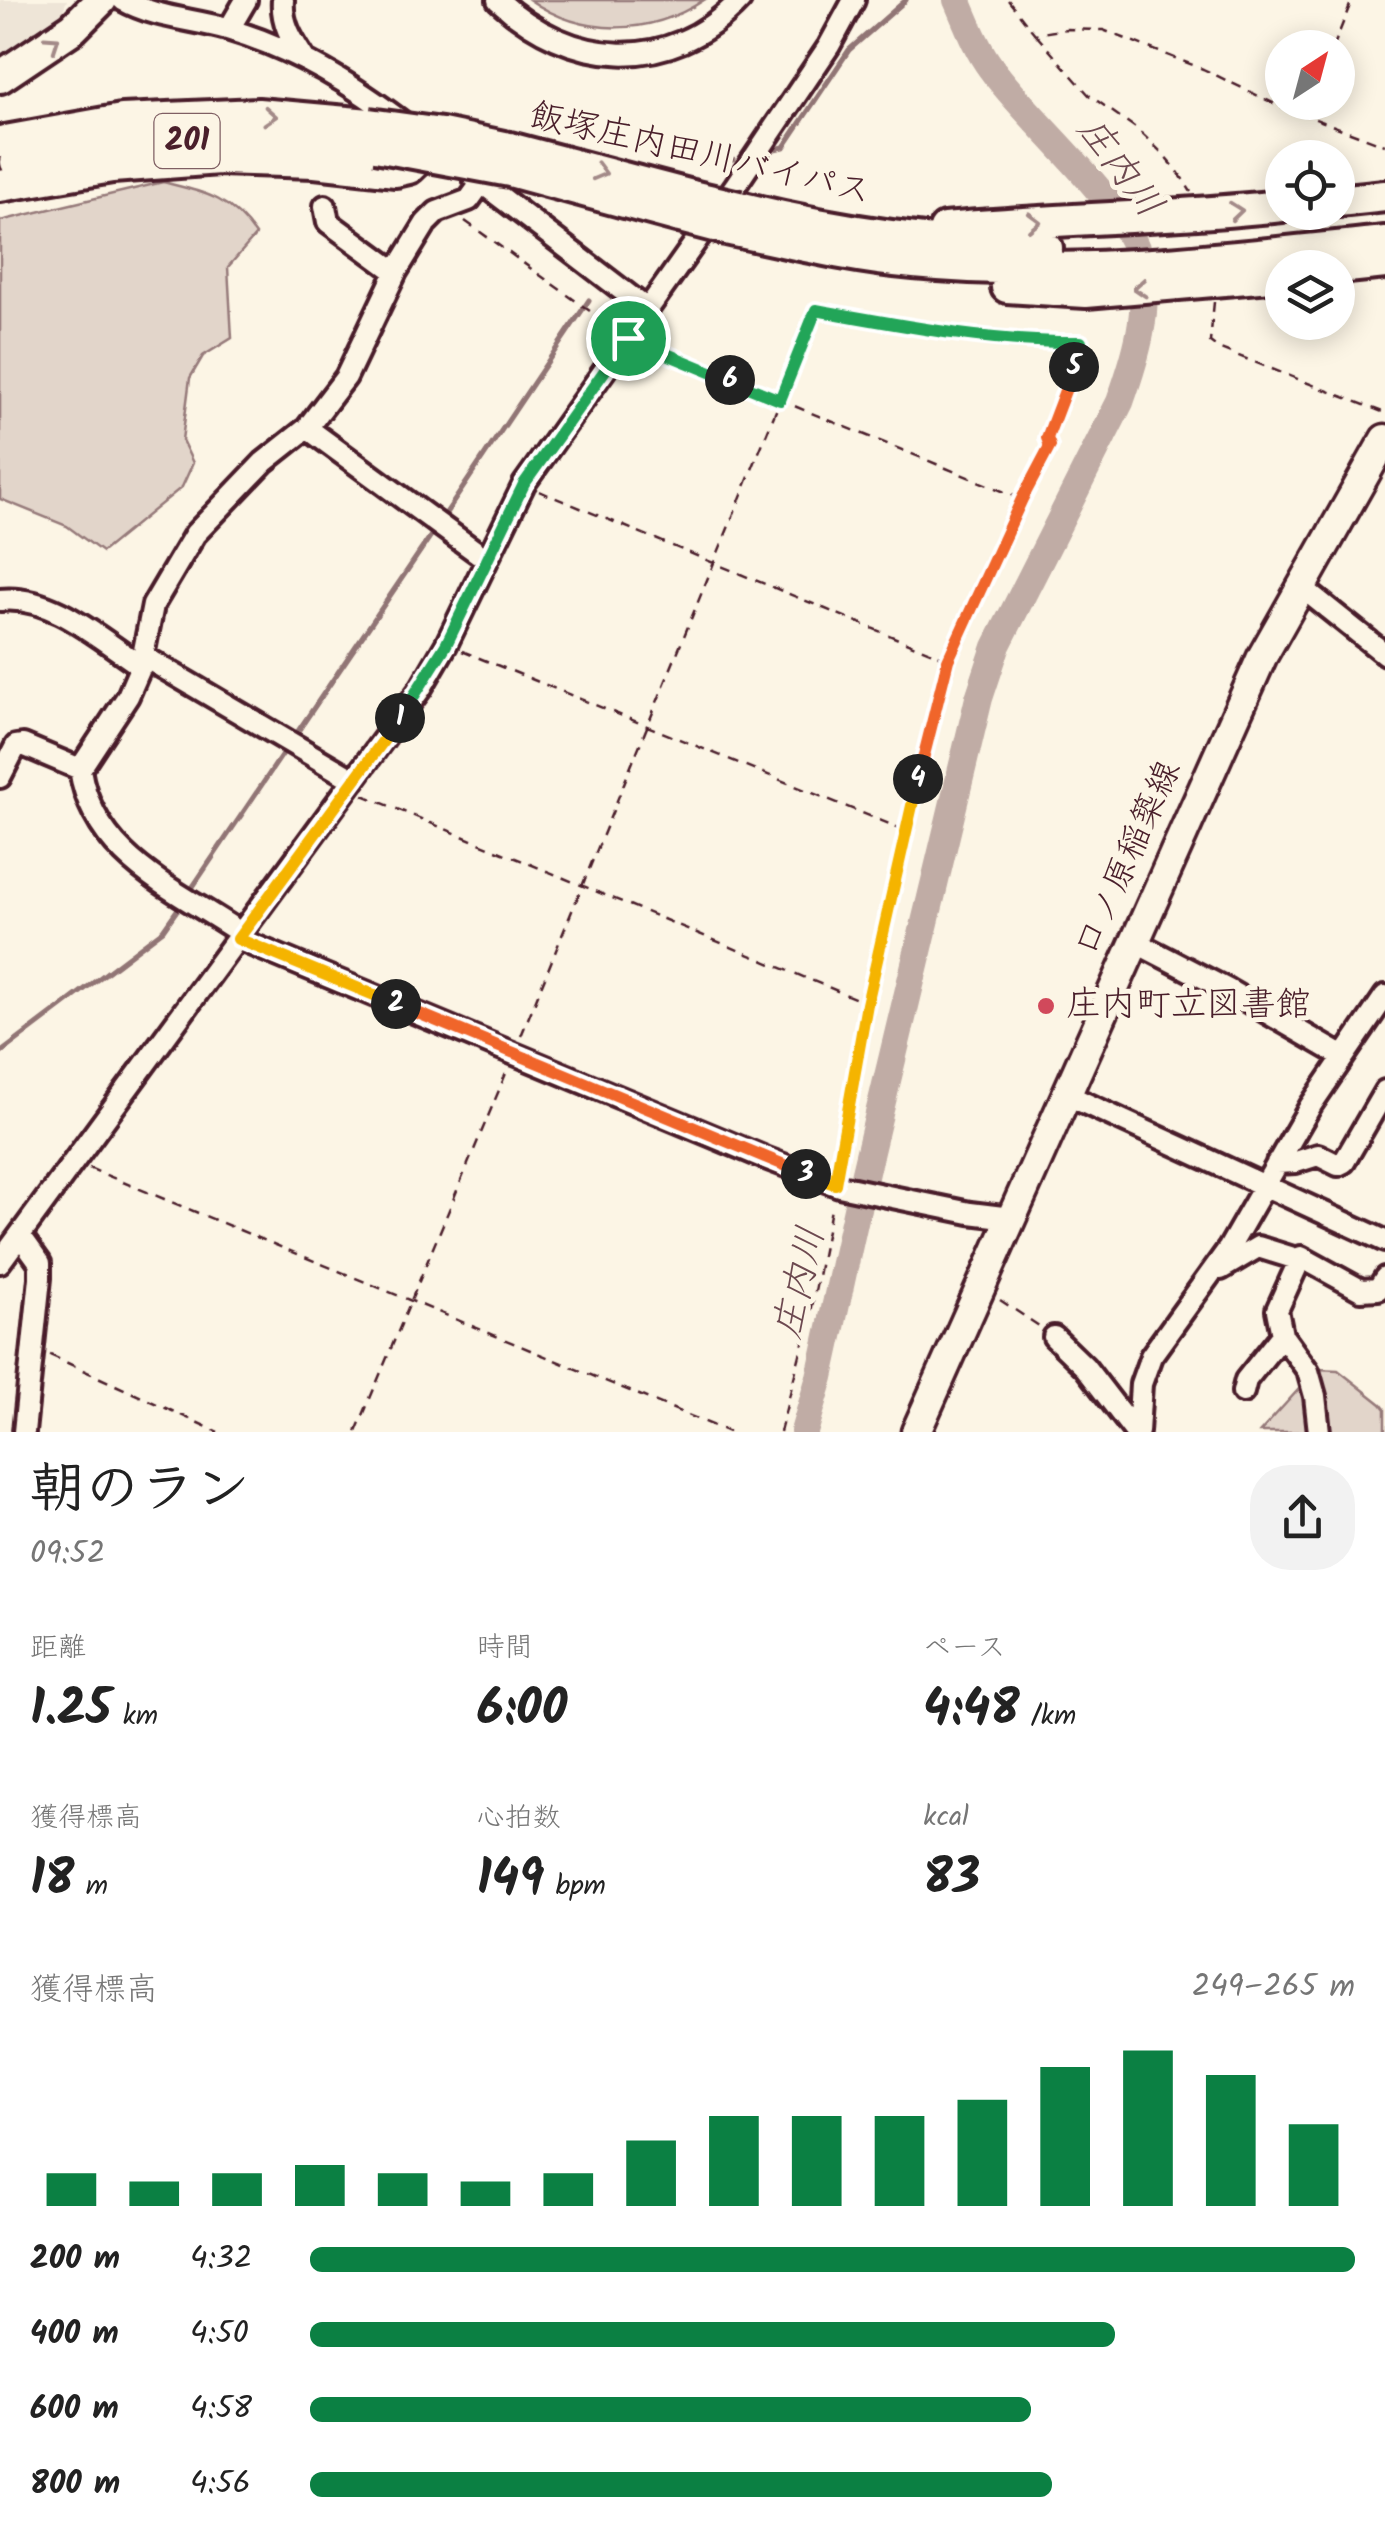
<!DOCTYPE html>
<html lang="ja">
<meta charset="utf-8">
<style>
:root{--surface:#fff;--page:#f2f2f2;--text:#222;--muted:#767676;--accent:#0b8043}
body{margin:0;font-family:Kalam,"Klee One",sans-serif;background:var(--page);color:var(--text);height:100vh;display:flex;flex-direction:column;font-size:38px;white-space:nowrap}
*{box-sizing:border-box;margin:0}
p{font-size:32px;color:var(--muted)}
.icon{flex:none;width:55px;height:55px;fill:none;stroke:currentColor;stroke-width:2;stroke-linecap:round;stroke-linejoin:round}
.map{position:relative;height:1432px;overflow:hidden}
.sheet{display:flex;flex-direction:column;background:var(--surface);flex:1}
.sheet>*{flex:none}
.needle{width:65px;rotate:36deg}
.buttons{position:absolute;left:1265px;top:30px;display:grid;gap:20px}
.buttons a{display:grid;place-items:center;width:90px;height:90px;border-radius:50%;background:var(--surface);box-shadow:0 5px 25px #0003;font-size:50px}
.pin{position:absolute;display:grid;place-items:center;width:85px;height:85px;color:#fff;margin:-42px;border:5px solid #fff;border-radius:50%;box-shadow:0 2px 10px #0007}
.km{position:absolute;width:50px;height:50px;margin:-25px;border-radius:50%;background:#222;color:#fff;font-size:28px;line-height:50px;text-align:center}
.round{display:grid;place-items:center;flex:none;width:105px;height:105px;border-radius:40px;background:var(--page)}
.headline{display:flex;align-items:center;justify-content:space-between;height:170px;padding:0 30px}
h1{font-size:55px;font-weight:800;line-height:75px}
.stats{display:grid;grid-template-columns:repeat(3,1fr);gap:15px;height:170px;padding:10px 30px}
.stats div{display:grid;align-content:center}
.stats b{font-size:50px;font-weight:800}
.stats small{font-size:28px;font-weight:400}
.stats p{font-size:28px}
.chart{height:280px;padding:20px 30px}
.chart p{display:flex;justify-content:space-between}
.chart svg{width:100%;height:180px;margin-top:10px;stroke:var(--accent);stroke-width:6}
ul{padding:0 30px;list-style:none;font-size:32px}
li{display:grid;grid-template-columns:160px 120px 1fr;align-items:center;height:75px}
li i{height:25px;border-radius:12px;background:var(--accent)}
.map>svg:first-child{display:block}
</style>
<div class="map">
<svg width="1385" height="1432" viewBox="0 0 1385 1432">
<rect width="100%" height="100%" fill="#fcf5e5"/>
<filter id="ink" filterUnits="userSpaceOnUse"><feTurbulence type="fractalNoise" baseFrequency=".01" numOctaves="2"/><feDisplacementMap in="SourceGraphic" scale="20" xChannelSelector="R" yChannelSelector="G"/><feConvolveMatrix kernelMatrix="1 2 1 2 8 2 1 2 1" color-interpolation-filters="sRGB"/></filter>
<g filter="url(#ink)">
<path fill="#eee5d7" d="M0,0H67L59,21L0,59Z"/>
<path fill="#e2d5ca" stroke="#967a7a" stroke-width="2.5" d="M530,0H704C650,36 583,37 530,0Z
M163,182C206,193 230,197 256,235L228,267L232,338L203,356L190,378L182,440L193,463L182,487L102,552L67,526L0,499V221Z
M1317,1369L1338,1370L1381,1404L1385,1409V1432H1260Z"/>
<g fill="none" stroke-linecap="round" stroke-linejoin="round">
<path stroke="#917474" stroke-width="5" d="M770,150L784,147L849,50L906,0
M706,162L733,159
M440,522L589,300
M294,737L434,531
M188,894L288,746
M0,1053L163,930L182,903"/>
<path stroke="#c0aca5" stroke-width="28" d="M804,1432L820,1377L865,1172L979,698L996,647L1120,402C1136,357 1151,310 1140,261C1127,202 1028,121 991,68C976,48 967,23 957,0"/>
<defs>
<path id="minor" d="M123,0C155,18 193,19 227,29C296,49 354,85 410,128
M283,0C281,24 293,41 305,60
M498,0C570,67 669,76 740,0
M229,29L246,0
M473,176L648,310
M325,206L328,222L396,272
M307,428L486,559
M1300,586L1385,654
M0,600C51,594 100,639 141,666
M143,656L354,780
M0,777L16,746L23,745L80,769
M242,934C175,888 94,859 80,769L128,696L141,666L153,605L195,534L264,462L307,428L346,377L396,272L426,223L437,212L469,200L482,182
M238,939L765,1158L839,1186L970,1213L1011,1218
M1133,941L1228,990L1342,1056
M1065,1094L1385,1241
M1277,1163L1296,1162L1318,1155L1338,1165L1344,1162L1385,1091
M20,1235L40,1263V1278L24,1432
M0,1262L421,688L446,645L524,484L735,186L829,46L854,0
M1221,1269L1258,1247L1300,1260
M1054,1337L1085,1367L1135,1432
M1243,1392L1246,1380L1282,1335
M1138,1432L1141,1384L1151,1356L1229,1248L1311,1105L1385,996
M1319,1432L1315,1396L1308,1371L1282,1335L1277,1310L1301,1257L1361,1290L1378,1289L1385,1278"/>
<path id="major" d="M916,1432L1262,657L1385,439"/>
<path id="highway" d="M0,77L73,28L101,0
M0,142L122,120L258,114L369,124
M509,148L692,196
M16,162L120,144L252,139L376,146
M510,171L680,217
M0,186L112,167L219,159L315,162L396,171L409,168L433,145
M1338,201L1385,196
M739,207C841,232 943,246 1047,248
M726,229C788,242 852,258 914,263C1071,278 1228,258 1385,242
M945,229C1057,218 1170,218 1282,206
M1338,268L1385,263
M1007,287L1086,292L1282,275"/>
</defs>
<use href="#minor" stroke="#4a1f2b" stroke-width="28"/>
<use href="#major" stroke="#4a1f2b" stroke-width="35"/>
<use href="#highway" stroke="#4a1f2b" stroke-width="38"/>
<path stroke="#4a1f2b" stroke-width="2.5" stroke-dasharray="10 8" stroke-linecap="butt" d="M1008,0L1035,34L1067,29L1103,30L1203,69L1275,104L1385,145
M1036,35L1089,95L1137,129L1161,152L1177,170L1191,192
M1333,48L1352,0
M1307,115L1312,102
M465,221L612,327
M1214,302L1210,342L1218,348L1385,413
M645,345L1022,499
M539,491L947,659
M462,651L904,830
M363,795L864,1002
M521,1036L817,310C905,326 990,343 1081,342L1047,439L1050,446L948,660L905,830L867,1004L838,1167
M89,1168L729,1432
M1000,1300L1039,1326
M50,1355L218,1432
M356,1432L507,1071
M780,1432L811,1312L832,1204"/>
<use href="#minor" stroke="#fcf5e5" stroke-width="20"/>
<use href="#major" stroke="#fcf5e5" stroke-width="28"/>
<use href="#highway" stroke="#fcf5e5" stroke-width="30"/>
<defs>
<path id="highway-bridge" d="M369,124L442,134L509,148
M376,146L510,171
M692,196L739,207
M680,217L726,229"/>
</defs>
<use href="#highway-bridge" stroke="#4a1f2b" stroke-width="38" stroke-linecap="butt"/>
<use href="#highway-bridge" stroke="#fcf5e5" stroke-width="30"/>
</g>
<defs><path id="oneway-chevron" d="M-2-3.5L2.5 0L-2 3.5" fill="none" stroke-width="1.6" stroke-linecap="round" stroke-linejoin="round" transform="scale(2.5)"/></defs>
<g stroke="#a38a88">
<use href="#oneway-chevron" transform="translate(53 42) rotate(-34)"/>
<use href="#oneway-chevron" transform="translate(270 116) rotate(4)"/>
<use href="#oneway-chevron" transform="translate(600 172) rotate(15)"/>
<use href="#oneway-chevron" transform="translate(1236 211) rotate(-6)"/>
<use href="#oneway-chevron" transform="translate(1034 222) rotate(-1)"/>
<use href="#oneway-chevron" transform="translate(1140 288) rotate(176)"/>
</g>
</g>
<g fill="none" stroke-linecap="round" stroke-linejoin="round" filter="url(#ink)">
<defs>
<path id="split-1" d="M400,718L446,645L524,484L628,338"/>
<path id="split-2" d="M396,1004L238,939L400,718"/>
<path id="split-3" d="M396,1004L806,1174"/>
<path id="split-4" d="M806,1174L835,1184L867,1004L918,779"/>
<path id="split-5" d="M918,779L948,660L1022,499L1050,446L1047,438L1074,367"/>
<path id="split-6" d="M730,380L780,400L816,310C905,326 990,343 1081,342L1074,367"/>
<path id="split-7" d="M628,338L730,380"/>
</defs>
<use href="#split-1" stroke="#fff" stroke-width="20"/>
<use href="#split-2" stroke="#fff" stroke-width="20"/>
<use href="#split-3" stroke="#fff" stroke-width="20"/>
<use href="#split-4" stroke="#fff" stroke-width="20"/>
<use href="#split-5" stroke="#fff" stroke-width="20"/>
<use href="#split-6" stroke="#fff" stroke-width="20"/>
<use href="#split-7" stroke="#fff" stroke-width="20"/>
<use href="#split-1" stroke="#22a559" stroke-width="12"/>
<use href="#split-2" stroke="#f5b400" stroke-width="12"/>
<use href="#split-3" stroke="#f0652b" stroke-width="12"/>
<use href="#split-4" stroke="#f5b400" stroke-width="12"/>
<use href="#split-5" stroke="#f0652b" stroke-width="12"/>
<use href="#split-6" stroke="#22a559" stroke-width="12"/>
<use href="#split-7" stroke="#22a559" stroke-width="12"/>
</g>
<circle fill="#d1495b" stroke="#fcf5e5" stroke-width="4" cx="1046" cy="1006" r="10"/>
<g text-anchor="middle" dominant-baseline="central" stroke-width="10" stroke-linejoin="round" paint-order="stroke">
<rect fill="#fcf5e5" stroke="#7f5f63" stroke-width="2.5" x="154.5" y="114" width="65" height="54" rx="8"/>
<g font-size="32" font-weight="bold" fill="#4a1f2b">
<text x="187" y="141">201</text>
</g>
<g font-size="35" fill="#4a1f2b" stroke="#fcf5e5">
<text transform="translate(700 155) rotate(13)">飯塚庄内田川バイパス</text>
<text transform="translate(1129 859) rotate(-66)">口ノ原稲築線</text>
</g>
<g font-size="35" fill="#4a1f2b" stroke="#fcf5e5" text-anchor="start">
<text x="1066" y="1006">庄内町立図書館</text>
</g>
<g font-size="38" font-style="italic" fill="#6d4950" stroke="#fcf5e5">
<text transform="translate(1119 168) rotate(53)">庄内川</text>
<text transform="translate(801 1283) rotate(-77)">庄内川</text>
</g>
</g>
</svg>
<div class="buttons">
<a><svg class="needle" viewBox="-14 -14 28 28"><path d="M0-13l5 13h-10z" fill="#e53935"/><path d="M0 13l5-13h-10z" fill="#767676"/></svg></a>
<a><svg class="icon" aria-label="locate" viewBox="0 0 24 24"><circle cx="12" cy="12" r="6"/><path d="M12 2v4M12 18v4M2 12h4M18 12h4"/></svg></a>
<a><svg class="icon" aria-label="layers" viewBox="0 0 24 24"><path d="M12 4l9 5-9 5-9-5zM3 14l9 5 9-5"/></svg></a>
</div>
<div class="pin" style="left:628px;top:338px;background:#1e9e55"><svg class="icon" aria-label="arrive" viewBox="0 0 24 24"><path d="M6 21V4h12l-3 4 3 4H6"/></svg></div>
<b class="km" style="left:400px;top:718px">1</b>
<b class="km" style="left:396px;top:1004px">2</b>
<b class="km" style="left:806px;top:1174px">3</b>
<b class="km" style="left:918px;top:779px">4</b>
<b class="km" style="left:1074px;top:367px">5</b>
<b class="km" style="left:730px;top:380px">6</b>
</div>
<section class="sheet">
<div class="headline"><div><h1>朝のラン</h1><p>09:52</p></div><a class="round"><svg class="icon" aria-label="share" viewBox="0 0 24 24"><path d="M12 15V3M7 8l5-5 5 5M5 13v7h14v-7"/></svg></a></div>
<div class="stats">
<div><p>距離</p><b>1.25<small> km</small></b></div>
<div><p>時間</p><b>6:00</b></div>
<div><p>ペース</p><b>4:48<small> /km</small></b></div>
</div>
<div class="stats">
<div><p>獲得標高</p><b>18<small> m</small></b></div>
<div><p>心拍数</p><b>149<small> bpm</small></b></div>
<div><p>kcal</p><b>83</b></div>
</div>
<div class="chart"><p><span>獲得標高</span>249–265 m</p>
<svg viewBox="0 0 160 44" preserveAspectRatio="none"><path d="M5 44V36M15 44V38M25 44V36M35 44V34M45 44V36M55 44V38M65 44V36M75 44V28M85 44V22M95 44V22M105 44V22M115 44V18M125 44V10M135 44V6M145 44V12M155 44V24"/></svg>
</div>
<ul>
<li><b>200 m</b>4:32<i style="width:100%"></i></li>
<li><b>400 m</b>4:50<i style="width:77%"></i></li>
<li><b>600 m</b>4:58<i style="width:69%"></i></li>
<li><b>800 m</b>4:56<i style="width:71%"></i></li>
</ul>
</section>
